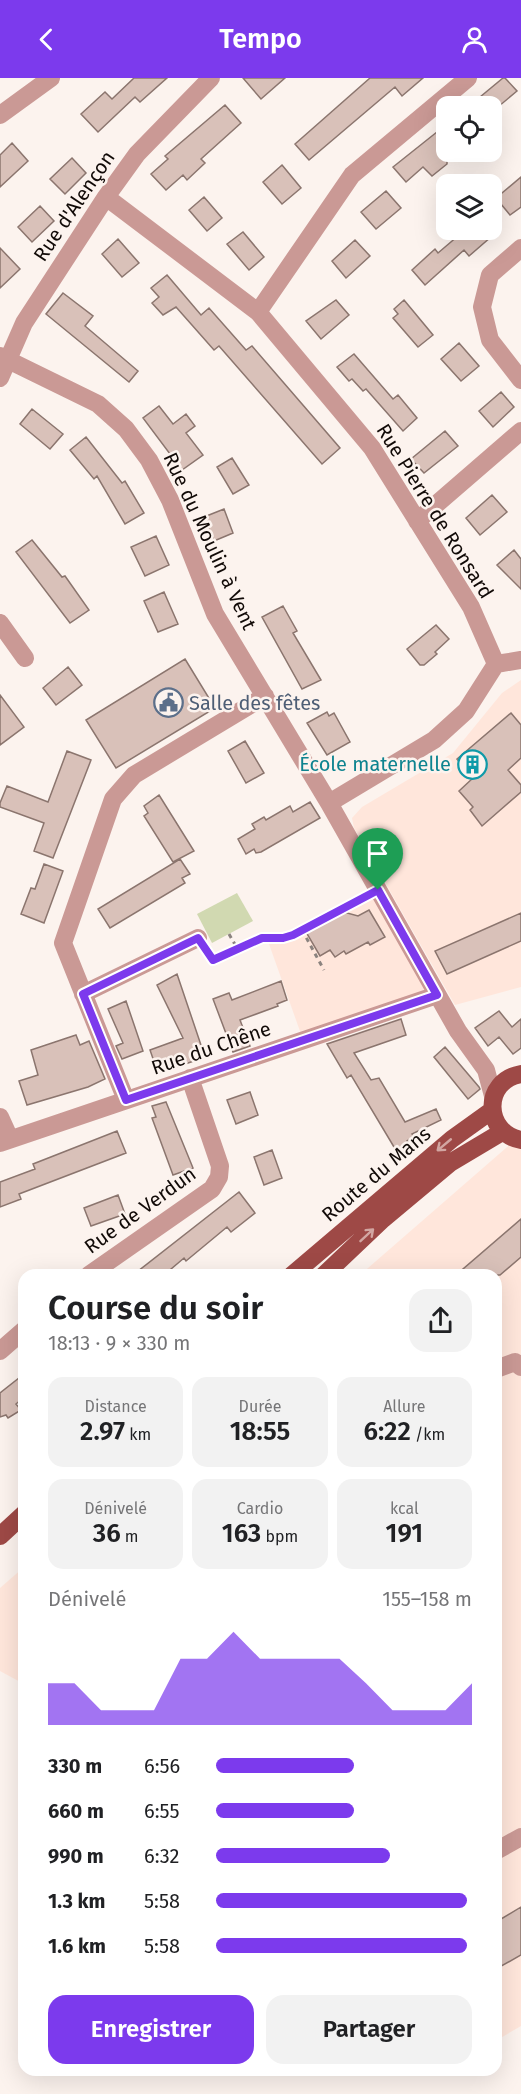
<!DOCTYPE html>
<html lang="fr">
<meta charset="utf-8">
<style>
:root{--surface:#fff;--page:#f2f2f2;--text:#202124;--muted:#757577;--accent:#7c3aed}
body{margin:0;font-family:"Fira Sans",sans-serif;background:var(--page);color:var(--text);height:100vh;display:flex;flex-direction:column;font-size:22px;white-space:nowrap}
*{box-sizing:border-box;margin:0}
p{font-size:20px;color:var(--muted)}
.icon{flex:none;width:33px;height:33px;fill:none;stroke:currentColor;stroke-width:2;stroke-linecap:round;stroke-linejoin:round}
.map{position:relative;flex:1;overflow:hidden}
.drawer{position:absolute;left:18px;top:1191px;width:484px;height:807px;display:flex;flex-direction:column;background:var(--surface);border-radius:18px;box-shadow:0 6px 24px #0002}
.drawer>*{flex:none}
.tools{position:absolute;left:436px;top:18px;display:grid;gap:12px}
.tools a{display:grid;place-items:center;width:66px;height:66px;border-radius:12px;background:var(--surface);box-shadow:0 6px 24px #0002;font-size:30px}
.pin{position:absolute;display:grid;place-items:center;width:51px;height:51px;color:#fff;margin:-62px -26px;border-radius:50% 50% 50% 0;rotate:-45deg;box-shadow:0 0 6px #0007}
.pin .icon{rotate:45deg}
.round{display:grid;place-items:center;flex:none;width:63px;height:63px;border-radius:18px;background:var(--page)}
.head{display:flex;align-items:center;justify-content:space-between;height:102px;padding:0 30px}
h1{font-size:33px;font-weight:600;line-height:45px}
.stats{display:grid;grid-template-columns:repeat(3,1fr);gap:9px;height:102px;padding:6px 30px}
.stats div{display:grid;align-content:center;border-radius:15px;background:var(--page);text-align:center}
.stats b{font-size:26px;font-weight:600}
.stats small{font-size:16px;font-weight:400}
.stats p{font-size:16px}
.chart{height:168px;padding:12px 30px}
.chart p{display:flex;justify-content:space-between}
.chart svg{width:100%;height:108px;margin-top:6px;fill:var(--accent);opacity:.7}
.action{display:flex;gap:12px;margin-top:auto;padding:12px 30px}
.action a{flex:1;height:69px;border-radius:18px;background:var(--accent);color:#fff;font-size:24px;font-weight:600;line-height:69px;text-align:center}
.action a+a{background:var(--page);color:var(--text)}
ul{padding:0 30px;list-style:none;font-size:20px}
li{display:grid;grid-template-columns:96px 72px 1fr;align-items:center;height:45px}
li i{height:15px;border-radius:8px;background:var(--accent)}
header{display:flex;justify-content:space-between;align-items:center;height:78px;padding:0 30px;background:var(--accent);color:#fff;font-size:27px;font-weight:600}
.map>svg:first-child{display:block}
</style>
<header><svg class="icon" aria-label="back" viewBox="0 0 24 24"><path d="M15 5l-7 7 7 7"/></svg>Tempo<svg class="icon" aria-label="person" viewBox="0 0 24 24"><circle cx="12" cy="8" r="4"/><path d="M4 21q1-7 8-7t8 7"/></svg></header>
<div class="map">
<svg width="521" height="2016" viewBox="0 0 521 2016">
<rect width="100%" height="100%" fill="#fcf3ee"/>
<path fill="#ffe6db" d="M521,602V909L455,927L354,750L352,740L362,729L453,675L502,615Z
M372,813L431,914L301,956L269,866Z
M521,1057V1948L497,1962L496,1197H360Z
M24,1489V1606L0,1593V1510Z"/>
<path fill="#d1d9b1" d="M237,815L253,843L212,865L197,836Z"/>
<path fill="#d9c1b9" stroke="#8b756e" stroke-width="1.5" d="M134,0H167L140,24L135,19L98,54L81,36L105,14L112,21Z
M243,0H285L261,21Z
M370,0H423L402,18L395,9L309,82L295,66Z
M503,0H505L517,13L492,34V28H488L480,19Z
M225,27L241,45L201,81L205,85L187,102L183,97L166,112L151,96L168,81L165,78Z
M447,46V86L432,98L423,89L406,104L393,89Z
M12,65L28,83L0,109V77Z
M72,80L86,95L65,116L50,101Z
M282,87L301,110L282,126L263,104Z
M521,99V129L510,137L496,120Z
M386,113L401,130L376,151L361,134Z
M204,119L222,140L207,153L189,132Z
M40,128L54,143L32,164L18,149Z
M465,152H499L469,178L464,172L425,207L412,192L435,171L438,175Z
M243,154L264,179L249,192L227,166Z
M118,161L139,185L122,199L102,176Z
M355,162L370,178L346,200L332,183Z
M0,170L20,191L0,210Z
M167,197L201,237L209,230L246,272L252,268L340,370L322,386L219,268L214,272L176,229L163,237L152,225L159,219L151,210Z
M63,215L93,238L85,248L138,293L129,304L46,236Z
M336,222L349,237L321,261L306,243Z
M404,222L433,257L418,269L393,240L398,236L394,231Z
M459,265L479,288L461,303L441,281Z
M354,276L393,321L398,317L417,340L403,353L366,311L363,313L352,301L349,303L337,289Z
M501,314L514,329L493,349L479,333Z
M159,328L173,346L186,336L195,348L186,355L203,377L182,392L143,340Z
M32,331L63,356L50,371L20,346Z
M445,353L458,368L424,395L411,381Z
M86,359L122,405L125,403L144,435L125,446L97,398L94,401L70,372Z
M232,380L249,407L233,416L217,389Z
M492,417L507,434L480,457L466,440Z
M224,431L233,455L214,463L204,439Z
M156,458L169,487L145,498L131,469Z
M32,462L62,499L65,498L89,532L70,545L16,474Z
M514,472L521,481V511L497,487Z
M164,514L178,546L158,554L144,523Z
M283,528L297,553L293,555L321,602L302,611L262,539Z
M436,547L449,561L435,574L437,576L424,587H420L407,571Z
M185,581L215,630L116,690L86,642Z
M68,589L82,607L56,627L43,610Z
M0,617L24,649L0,667Z
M327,634L329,638L334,635L350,664L327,677L307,645Z
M511,635L521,647V680L508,692L521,707V714L482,748L470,732L473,729L459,713L473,700L457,681Z
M245,663L264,695L246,705L228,673Z
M67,673L91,682L53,780L34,773L44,745L0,729V725L7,708L48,724Z
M159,717L194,773L173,784L144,738L148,735L144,728Z
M310,724L320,740L261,774L256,775L254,771L246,776L238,761L255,751L252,746L264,739L266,742L290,728L293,734Z
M180,781L190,796L182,800L185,805L110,850L98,831Z
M44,786L63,793L44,845L21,836L31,810L35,811Z
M369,832L385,859L370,867L368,864L346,876L344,873L335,879L330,872L320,878L306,854L340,833L358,838Z
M521,835V863L447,896L435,873Z
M177,896L203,973L192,977L194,983L158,995L150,972L183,960L157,907Z
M281,903L287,922L277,926L278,928L240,942L250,968L233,974L213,921L229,915L232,922Z
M126,923L143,973L122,981L116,968L123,965L108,931Z
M499,933L512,949L521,941V970L513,976L499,959L488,968L475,950Z
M401,941L406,957L354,975L371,1002L379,1000L405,1044L436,1031L441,1042L412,1056L414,1058L407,1063L412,1069L400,1079L351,997L347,1000L327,966Z
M76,957L80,967L89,963L105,1001L88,1009L27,1027L19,1003L38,997L31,972Z
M445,969L479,1009L480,1011L468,1021L434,979Z
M250,1014L258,1037L236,1046L227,1022Z
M166,1024L193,1090L173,1097L152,1040L156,1039L152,1028Z
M117,1053L126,1075L19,1116L21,1121L0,1129V1104L35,1091L33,1086Z
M272,1072L282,1100L264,1107L254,1079Z
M239,1114L255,1135L231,1154L227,1149L186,1183L184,1180L164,1197H133Z
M118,1117L125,1136L91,1148L84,1130Z
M521,1141V1179L500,1197H456Z
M24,1296V1319L16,1326L21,1332L8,1340L6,1337L0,1339V1315Z
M521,1829V1877L496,1891V1844Z"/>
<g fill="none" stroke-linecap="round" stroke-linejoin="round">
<path stroke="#8b837f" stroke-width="3" stroke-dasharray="4.5 4.5" stroke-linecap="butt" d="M302,852L324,892
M229,856L237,870
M207,875L213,882L262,860H283L293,857L363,820"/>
<path stroke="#ca9995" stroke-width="18" d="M0,37L51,0
M106,119L258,234L372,370L471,529L496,586L466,633L434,662L329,725
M521,170L490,197L482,229L490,262L521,302
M258,234L352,97L468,0
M0,278L98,326L126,351L149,382L170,422L215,536L329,725L458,953L486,992L493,1018
M0,300L24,245L106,119L137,76L211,0
M417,443L521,353
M0,545L25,580
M496,586L521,582
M83,916L198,860
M126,1022L63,865L113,721L134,697L265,618
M0,1039L10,1061
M0,1065L437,917
M89,1197L212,1111L219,1099L220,1088L190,1000
M0,1273L24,1252
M496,1291L515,1284L521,1289
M496,1773L521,1759"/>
<path stroke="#9e4946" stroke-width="18" d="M521,996C482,1003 484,1055 521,1062
M292,1197L452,1061L491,1033
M324,1197L383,1141L450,1085L502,1054
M0,1458L24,1436"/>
</g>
<defs><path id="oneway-shaft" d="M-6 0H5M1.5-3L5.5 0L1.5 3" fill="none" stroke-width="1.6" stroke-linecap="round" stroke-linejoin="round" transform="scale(1.5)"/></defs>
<g stroke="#d2a6a2">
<use href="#oneway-shaft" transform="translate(444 1067) rotate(140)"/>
<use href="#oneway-shaft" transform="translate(367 1157) rotate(-43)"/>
</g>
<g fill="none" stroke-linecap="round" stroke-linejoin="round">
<defs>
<path id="route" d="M378,812L437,917L126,1022L83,916L198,860L213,882L262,860H283L293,857Z"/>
</defs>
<use href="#route" stroke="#fff" stroke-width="12"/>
<use href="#route" stroke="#7c3aed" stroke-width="8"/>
</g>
<defs>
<symbol id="civic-ring" viewBox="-11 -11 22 22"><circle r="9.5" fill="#fcf3ee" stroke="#5c6f8a" stroke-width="1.5"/><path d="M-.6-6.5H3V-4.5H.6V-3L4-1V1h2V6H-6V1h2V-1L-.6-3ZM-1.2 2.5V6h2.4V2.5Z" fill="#5c6f8a"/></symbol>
<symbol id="building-ring" viewBox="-11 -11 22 22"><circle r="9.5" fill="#fcf3ee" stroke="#0f9aa8" stroke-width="1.5"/><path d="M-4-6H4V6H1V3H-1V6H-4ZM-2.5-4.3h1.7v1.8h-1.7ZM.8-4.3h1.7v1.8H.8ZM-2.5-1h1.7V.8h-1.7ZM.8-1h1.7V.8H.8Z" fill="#0f9aa8"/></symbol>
</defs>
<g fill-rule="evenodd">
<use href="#civic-ring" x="152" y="608" width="33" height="33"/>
<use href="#building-ring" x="456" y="670" width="33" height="33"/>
</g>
<g text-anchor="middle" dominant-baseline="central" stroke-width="5" stroke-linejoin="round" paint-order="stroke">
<g font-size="20" fill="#110a07" stroke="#fcf3ee">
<text transform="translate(74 128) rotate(-56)">Rue d'Alençon</text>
<text transform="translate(435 433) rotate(58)">Rue Pierre de Ronsard</text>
<text transform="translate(210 463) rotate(65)">Rue du Moulin à Vent</text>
<text transform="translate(211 970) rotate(-19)">Rue du Chêne</text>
<text transform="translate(376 1096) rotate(-40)">Route du Mans</text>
<text transform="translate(140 1132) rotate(-36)">Rue de Verdun</text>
</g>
<g font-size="20" fill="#4e5e75" stroke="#fcf3ee" text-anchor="start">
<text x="189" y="625">Salle des fêtes</text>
</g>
<g font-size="20" fill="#0d838f" stroke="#fcf3ee" text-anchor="end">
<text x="451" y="686">École maternelle</text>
</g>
</g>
</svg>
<div class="tools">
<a><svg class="icon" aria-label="locate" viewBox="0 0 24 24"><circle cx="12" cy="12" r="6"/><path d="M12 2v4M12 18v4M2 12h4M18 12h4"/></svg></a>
<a><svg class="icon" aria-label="layers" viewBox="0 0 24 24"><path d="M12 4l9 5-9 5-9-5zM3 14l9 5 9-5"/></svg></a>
</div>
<div class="pin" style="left:378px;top:812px;background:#1e9e55"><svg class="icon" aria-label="arrive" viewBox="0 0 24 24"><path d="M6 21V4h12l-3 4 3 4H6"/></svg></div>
<section class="drawer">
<div class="head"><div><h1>Course du soir</h1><p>18:13 · 9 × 330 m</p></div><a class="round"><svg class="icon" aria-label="share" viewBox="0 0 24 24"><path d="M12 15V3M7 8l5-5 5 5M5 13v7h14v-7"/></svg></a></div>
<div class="stats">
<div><p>Distance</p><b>2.97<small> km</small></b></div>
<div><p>Durée</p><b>18:55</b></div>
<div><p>Allure</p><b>6:22<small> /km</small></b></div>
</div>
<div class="stats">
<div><p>Dénivelé</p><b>36<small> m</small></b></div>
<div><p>Cardio</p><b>163<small> bpm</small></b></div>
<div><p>kcal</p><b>191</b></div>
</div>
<div class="chart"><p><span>Dénivelé</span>155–158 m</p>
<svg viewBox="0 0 160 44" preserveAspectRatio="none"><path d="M0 44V27L10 27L20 38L30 38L40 38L50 17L60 17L70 6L80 17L90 17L100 17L110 17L120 27L130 38L140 38L150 38L160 27V44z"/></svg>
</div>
<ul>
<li><b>330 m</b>6:56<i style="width:54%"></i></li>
<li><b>660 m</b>6:55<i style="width:54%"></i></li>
<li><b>990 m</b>6:32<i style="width:68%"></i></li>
<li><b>1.3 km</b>5:58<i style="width:98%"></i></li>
<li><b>1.6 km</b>5:58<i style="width:98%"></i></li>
</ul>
<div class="action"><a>Enregistrer</a><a>Partager</a></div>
</section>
</div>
